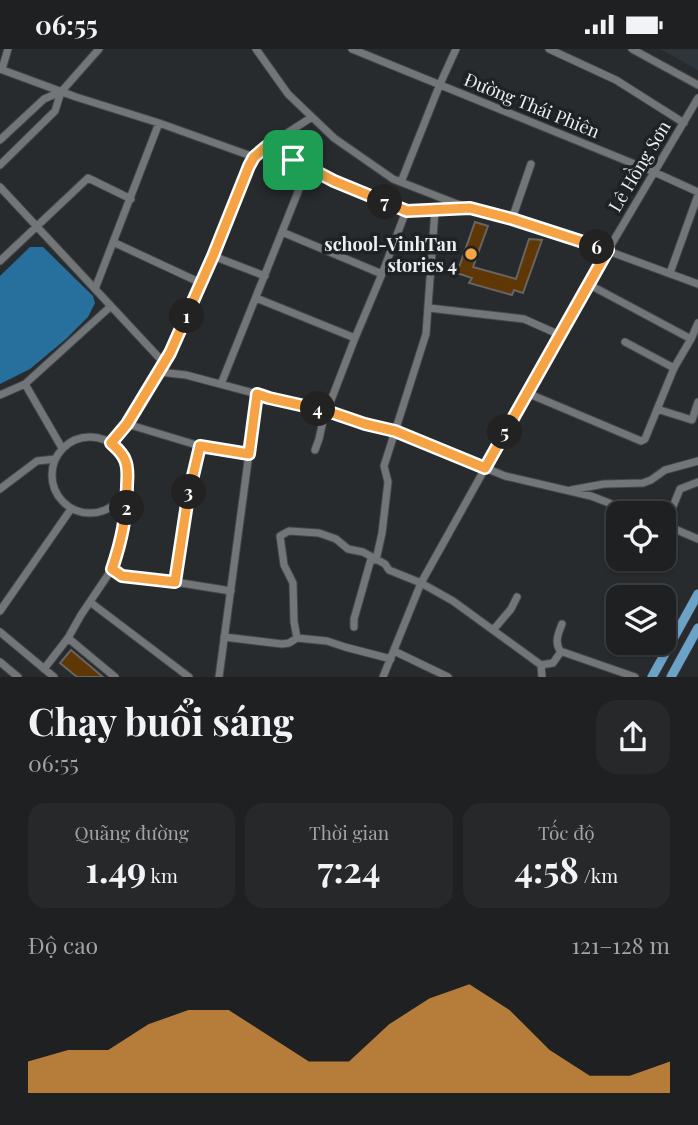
<!DOCTYPE html>
<html lang="vi">
<meta charset="utf-8">
<style>
:root{--surface:#1e2022;--page:#26282a;--text:#f1f3f6;--muted:#a1a3a5;--line:#3c3e40;--accent:#f5a345}
body{margin:0;font-family:"Playfair Display",serif;background:var(--page);color:var(--text);height:100vh;display:flex;flex-direction:column;font-size:26px;white-space:nowrap}
*{box-sizing:border-box;margin:0}
p{font-size:23px;color:var(--muted)}
.icon{flex:none;width:38px;height:38px;fill:none;stroke:currentColor;stroke-width:2;stroke-linecap:round;stroke-linejoin:round}
.map{position:relative;height:628px;overflow:hidden}
.panel{display:flex;flex-direction:column;background:var(--surface);flex:1}
.panel>*{flex:none}
.fabs{position:absolute;left:606px;top:452px;display:grid;gap:14px}
.fabs a{display:grid;place-items:center;width:70px;height:70px;border-radius:14px;background:var(--surface);box-shadow:0 2px 5px #0004,0 0 0 2px var(--line);font-size:35px}
.pin{position:absolute;display:grid;place-items:center;width:60px;height:60px;color:#fff;margin:-30px;border-radius:14px;box-shadow:0 4px 10px #0006}
.km{position:absolute;width:35px;height:35px;margin:-18px;border-radius:50%;background:#222;color:#fff;font-size:19px;line-height:35px;text-align:center}
.round{display:grid;place-items:center;flex:none;width:74px;height:74px;border-radius:21px;background:var(--page)}
.head{display:flex;align-items:center;justify-content:space-between;height:119px;padding:0 28px}
h1{font-size:38px;font-weight:700;line-height:52px}
.metrics{display:grid;grid-template-columns:repeat(3,1fr);gap:10px;height:119px;padding:7px 28px}
.metrics div{display:grid;align-content:center;border-radius:18px;background:var(--page);text-align:center}
.metrics b{font-size:35px;font-weight:700}
.metrics small{font-size:19px;font-weight:400}
.metrics p{font-size:19px}
.chart{height:196px;padding:14px 28px}
.chart p{display:flex;justify-content:space-between}
.chart svg{width:100%;height:126px;margin-top:7px;fill:var(--accent);opacity:.7}
.status{display:flex;justify-content:space-between;align-items:center;height:49px;padding:0 35px;background:var(--surface);direction:ltr}
.status svg{height:19px;fill:currentColor}
.map>svg:first-child{display:block}
</style>
<div class="status"><b>06:55</b><svg viewBox="0 0 49 12"><path d="M0 12V9h3v3zM5 12V6h3v6zM10 12V3h3v9zM15 12V0h3v12zM26 1h20v11H26zM47 4h2v5h-2z"/></svg></div>
<div class="map">
<svg width="698" height="628" viewBox="0 0 698 628">
<rect width="100%" height="100%" fill="#282b2e"/>
<path fill="#2e363c" d="M660,0H698V21Z"/>
<path fill="#276f9d" d="M30,198H43L93,247L95,254L88,268L66,290L30,320L0,335V227Z"/>
<path fill="#5e3705" stroke="#686462" stroke-width="2" d="M475,173L488,177L473,218L516,230L529,190L542,191L523,244L514,241L512,246L469,234L472,229L457,224Z
M71,601L103,628H77L60,614Z"/>
<g fill="none" stroke-linecap="round" stroke-linejoin="round">
<defs>
<path id="minor" d="M256,0L288,45L334,89L393,130L457,155L512,170L589,195L698,235
M352,0L654,123L698,143
M549,0L616,31L684,74
M632,0L698,36
M0,20L76,48L159,74L254,108
M2,20L8,0
M0,91L44,50L60,43
M267,97L334,132L406,162L462,159
M0,116L55,62L61,43L99,0
M401,133L440,35L456,0
M0,138L164,314
M512,170L531,115
M282,183L382,225
M113,193L201,234
M213,207L265,227
M0,212L88,129L131,150
M670,224L698,146
M95,240L159,74
M256,249L355,289
M429,259L524,270L560,286
M691,290L698,274
M625,293L674,319
M159,323L186,326L257,345L269,349L327,362L365,375L395,382L505,427L591,447L635,464
M25,335L62,399
M221,335L308,118
M527,344L641,392L645,390L674,319L691,290L588,235
M0,346L25,335L111,257
M657,360L692,371L698,353
M127,375L200,397L249,405
M52 426a38 38 0 1 1 76 0a38 38 0 1 1-76 0Z
M111,394L127,375L170,304L213,207L254,108L267,97L312,68
M315,401L319,390L323,372L355,289L382,225L406,162
M0,440L37,412L55,410
M571,441L604,435L643,434L651,431L665,421L698,412
M663,475L698,490
M666,475L680,440L698,433
M112,520L122,527L175,533L231,542
M175,533L188,448L200,397
M90,553L189,628
M0,562L71,460
M354,578V570L371,510L376,511L382,484L388,433L384,417L426,285L435,161
M494,580L511,560L517,548
M0,583L54,628
M224,588L282,595L289,594L297,589L327,592L345,598L391,610
M68,589L81,566L112,520L121,492L127,458V441
M297,589L294,573L293,534L284,516L280,487L289,482L319,484L336,490L348,500L363,503L385,515L389,521L421,534L453,552L541,616L553,614L560,604L563,603L635,628
M394,602L448,628
M561,603C554,594 558,585 562,575
M0,613L18,628
M541,616L542,628
M44,620L68,589L115,628
M219,628L257,345
M383,628L421,534L588,235L698,49"/>
<path id="major" d="M652,628L698,545
M671,628L698,579"/>
</defs>
<use href="#minor" stroke="#46484a" stroke-width="9"/>
<use href="#major" stroke="#46484a" stroke-width="10"/>
<use href="#minor" stroke="#737679" stroke-width="7"/>
<use href="#major" stroke="#6ba2c8" stroke-width="9"/>
</g>
<g fill="none" stroke-linecap="round" stroke-linejoin="round">
<defs>
<path id="route" d="M267,97L334,132L407,162L470,159L512,170L608,201L485,419L395,382L365,375L327,362L269,349L257,345L249,405L200,397L188,448L175,533L122,527L112,520C122,490 126,470 127,438C127,429 129,420 125,411C122,403 116,399 111,394L127,375L170,304L213,207L249,117L254,108Z"/>
</defs>
<use href="#route" stroke="#fff" stroke-width="14"/>
<use href="#route" stroke="#f5a345" stroke-width="9"/>
</g>
<circle fill="#f5a345" stroke="#1f2224" stroke-width="2.5" cx="471" cy="205" r="7"/>
<g text-anchor="middle" dominant-baseline="central" stroke-width="7" stroke-linejoin="round" paint-order="stroke">
<g font-size="18" fill="#eceeef" stroke="#1f2224">
<text transform="translate(532 56) rotate(22)">Đường Thái Phiên</text>
<text transform="translate(639 117) rotate(-59)">Lê Hồng Sơn</text>
</g>
<g font-size="18" font-weight="bold" fill="#eceeef" stroke="#1f2224" text-anchor="end">
<text x="457" y="195">school-VinhTan<tspan x="457" dy="21">stories 4</tspan></text>
</g>
</g>
</svg>
<div class="fabs">
<a><svg class="icon" aria-label="locate" viewBox="0 0 24 24"><circle cx="12" cy="12" r="6"/><path d="M12 2v4M12 18v4M2 12h4M18 12h4"/></svg></a>
<a><svg class="icon" aria-label="layers" viewBox="0 0 24 24"><path d="M12 4l9 5-9 5-9-5zM3 14l9 5 9-5"/></svg></a>
</div>
<div class="pin" style="left:293px;top:111px;background:#1e9e55"><svg class="icon" aria-label="arrive" viewBox="0 0 24 24"><path d="M6 21V4h12l-3 4 3 4H6"/></svg></div>
<b class="km" style="left:187px;top:267px">1</b>
<b class="km" style="left:127px;top:459px">2</b>
<b class="km" style="left:189px;top:443px">3</b>
<b class="km" style="left:318px;top:360px">4</b>
<b class="km" style="left:505px;top:383px">5</b>
<b class="km" style="left:597px;top:198px">6</b>
<b class="km" style="left:385px;top:153px">7</b>
</div>
<section class="panel">
<div class="head"><div><h1>Chạy buổi sáng</h1><p>06:55</p></div><a class="round"><svg class="icon" aria-label="share" viewBox="0 0 24 24"><path d="M12 15V3M7 8l5-5 5 5M5 13v7h14v-7"/></svg></a></div>
<div class="metrics">
<div><p>Quãng đường</p><b>1.49<small> km</small></b></div>
<div><p>Thời gian</p><b>7:24</b></div>
<div><p>Tốc độ</p><b>4:58<small> /km</small></b></div>
</div>
<div class="chart"><p><span>Độ cao</span>121–128 m</p>
<svg viewBox="0 0 160 44" preserveAspectRatio="none"><path d="M0 44V33L10 29L20 29L30 20L40 15L50 15L60 24L70 33L80 33L90 20L100 11L110 6L120 15L130 29L140 38L150 38L160 33V44z"/></svg>
</div>
</section>
